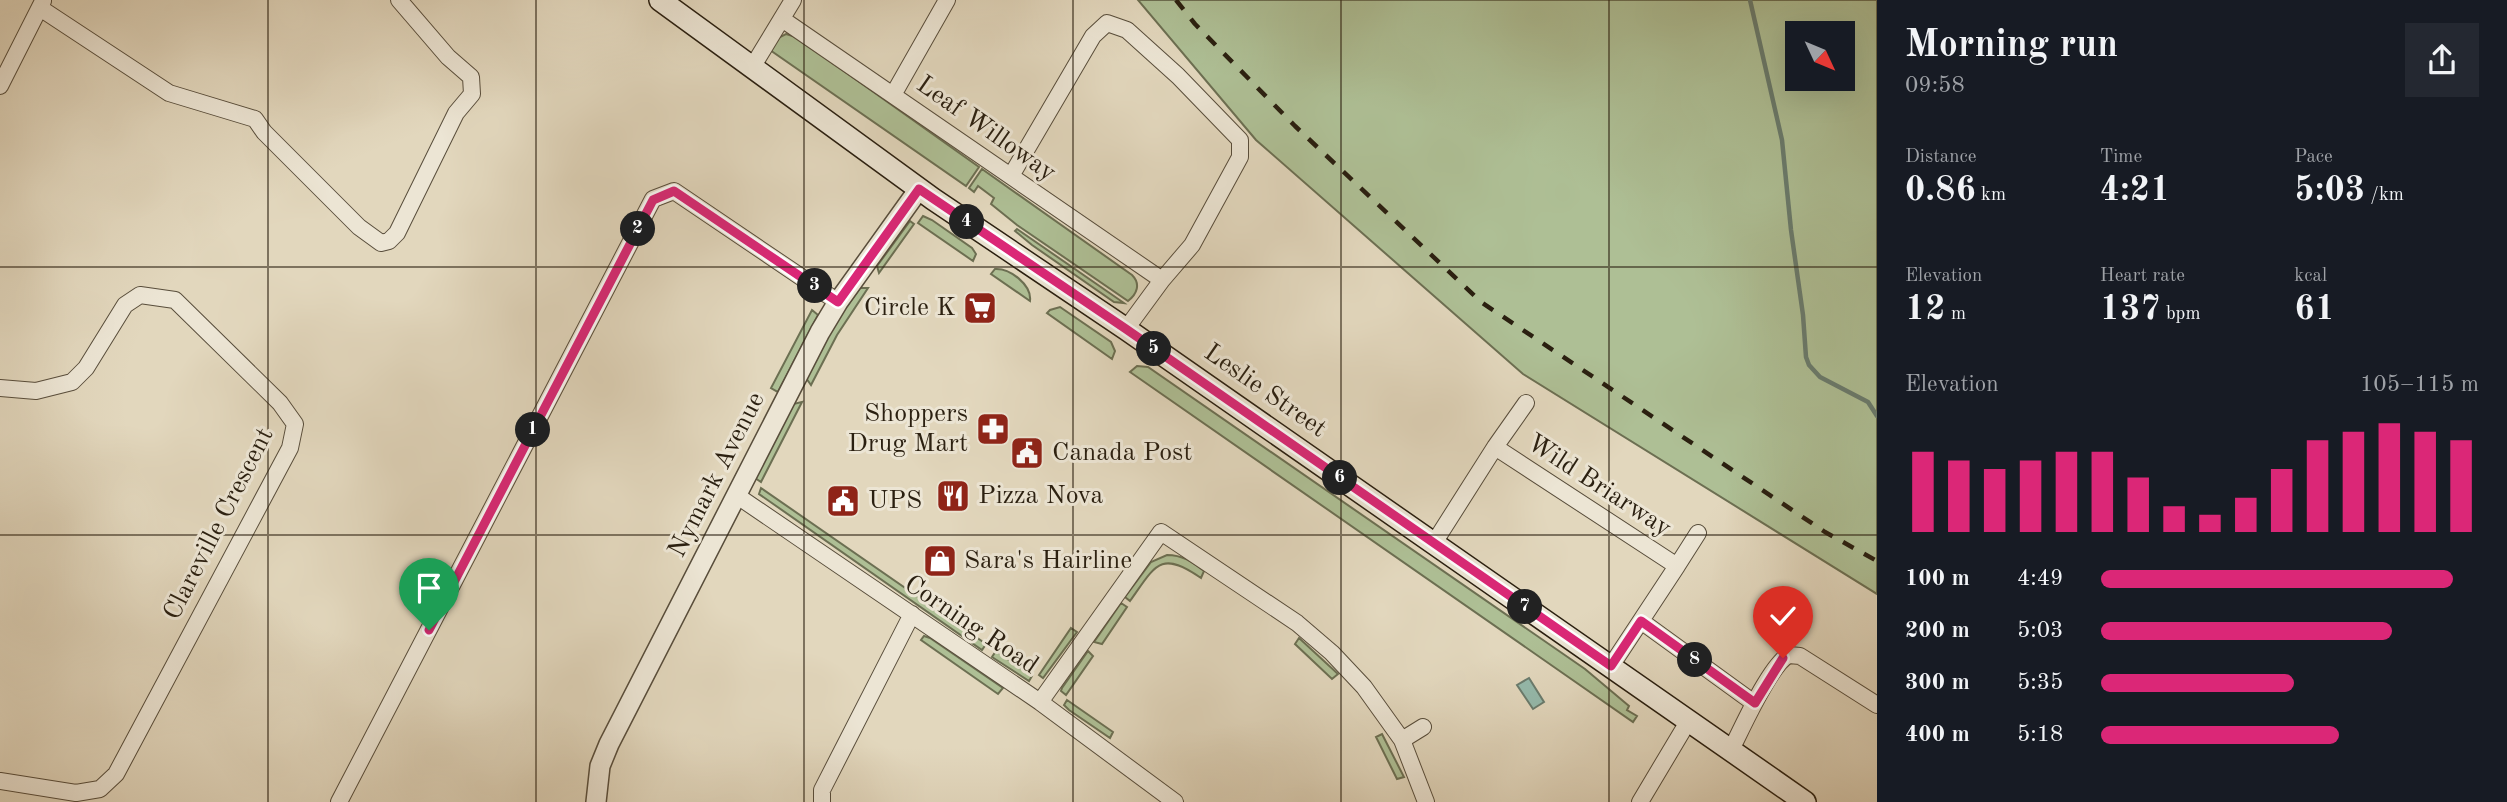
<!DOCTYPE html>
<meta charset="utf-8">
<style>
:root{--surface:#171b24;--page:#242831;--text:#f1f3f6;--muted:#9ea1a6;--accent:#db2777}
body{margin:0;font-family:"Old Standard TT",serif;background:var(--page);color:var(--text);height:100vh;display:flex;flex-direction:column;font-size:26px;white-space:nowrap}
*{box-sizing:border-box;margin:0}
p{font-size:23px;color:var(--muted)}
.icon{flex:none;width:38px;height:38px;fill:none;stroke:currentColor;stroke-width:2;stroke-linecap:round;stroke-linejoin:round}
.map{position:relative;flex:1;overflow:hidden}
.side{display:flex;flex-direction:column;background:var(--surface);width:630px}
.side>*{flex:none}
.needle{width:46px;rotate:134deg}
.tools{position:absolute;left:1785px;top:21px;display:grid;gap:14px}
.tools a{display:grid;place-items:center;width:70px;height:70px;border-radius:0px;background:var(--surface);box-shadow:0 7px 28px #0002;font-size:35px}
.pin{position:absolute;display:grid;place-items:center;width:60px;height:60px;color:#fff;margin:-72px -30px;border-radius:50% 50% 50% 0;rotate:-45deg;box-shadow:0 0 7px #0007}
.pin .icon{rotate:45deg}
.km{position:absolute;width:35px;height:35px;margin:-18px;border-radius:50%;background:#222;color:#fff;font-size:19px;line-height:35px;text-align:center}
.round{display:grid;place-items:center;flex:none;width:74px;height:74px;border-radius:0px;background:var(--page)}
.headline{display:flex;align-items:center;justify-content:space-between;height:119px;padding:0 28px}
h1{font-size:38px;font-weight:700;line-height:52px}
.figures{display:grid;grid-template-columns:repeat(3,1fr);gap:10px;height:119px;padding:7px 28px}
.figures div{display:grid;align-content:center}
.figures b{font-size:35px;font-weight:700}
.figures small{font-size:19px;font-weight:400}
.figures p{font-size:19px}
.chart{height:196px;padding:14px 28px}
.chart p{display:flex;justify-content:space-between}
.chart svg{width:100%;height:126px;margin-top:7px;stroke:var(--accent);stroke-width:6}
ul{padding:0 28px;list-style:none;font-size:23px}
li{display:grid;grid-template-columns:112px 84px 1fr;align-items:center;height:52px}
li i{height:18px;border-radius:9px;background:var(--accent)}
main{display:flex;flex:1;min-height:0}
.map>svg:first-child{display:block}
</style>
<main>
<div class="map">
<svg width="1877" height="802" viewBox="0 0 1877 802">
<rect width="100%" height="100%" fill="#e2d7bd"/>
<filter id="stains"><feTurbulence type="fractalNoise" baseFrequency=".00286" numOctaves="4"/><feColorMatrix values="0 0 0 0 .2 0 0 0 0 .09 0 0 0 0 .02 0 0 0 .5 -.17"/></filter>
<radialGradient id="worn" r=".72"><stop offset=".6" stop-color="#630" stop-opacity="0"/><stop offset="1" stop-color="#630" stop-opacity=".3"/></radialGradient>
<path fill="#aebf95" stroke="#6c6f52" stroke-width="2" fill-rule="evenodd" d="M1138,0H1877V594L1523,374L1256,140ZM1843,33V79H1797V33Z
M786,34L796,37L979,167L966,186L770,50L778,38Z
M982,169L1132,275C1141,284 1137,294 1128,301L1017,225L991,204L994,198L978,186L974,192L969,188Z
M923,216L932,220L972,248L976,254L973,261L918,223Z
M910,221L914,224L879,273L877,266Z
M1017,229L1124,303L1114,302L1032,245L1015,231Z
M995,269C1010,268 1032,285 1030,301L991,274Z
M860,288H868L837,335L811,385L806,378L836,321Z
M1060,307L1111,342L1115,351L1112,359L1047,313L1050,310Z
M812,310L818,315L778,392L771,388Z
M1137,366L1148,367L1585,669L1629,706L1627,710L1637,716L1633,722L1130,372Z
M802,402L761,482L755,478L793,404Z
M761,488L986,644L982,650L759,494Z
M1167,555C1183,555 1192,562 1204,571L1201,578C1160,549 1155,566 1130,601L1125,597L1151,562Z
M1121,603L1127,607L1102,644L1094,642Z
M1071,628L1077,632L1043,678L1039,675Z
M924,636L930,638L1003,688L998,694L921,640Z
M1299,638L1338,674L1332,679L1295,644Z
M996,651L1032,676L1029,681L992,657Z
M1088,651L1093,656L1066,695L1061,691L1062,688Z
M1067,700L1113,732L1110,738L1069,710L1064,705Z
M1382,734L1404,777L1397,779L1376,737Z"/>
<path fill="#95baac" stroke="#6a7c6e" stroke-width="2" d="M1529,678L1544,702L1533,709L1517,685Z"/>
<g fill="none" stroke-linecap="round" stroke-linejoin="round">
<path stroke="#6a7c6e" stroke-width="4.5" d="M1750,0L1782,140L1791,230L1803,315L1806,357L1809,365L1820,377L1868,402L1877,416"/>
<defs>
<path id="minor" d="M40,8L169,93L255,119L264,132L359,227L381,243L389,241L397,233L456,113L472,94L471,77L448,57L399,0
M782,19L1162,280
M753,66L793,0
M0,86L43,1
M893,95L947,0
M1011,176L1093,36L1107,23L1127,30L1178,76L1240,140V157L1192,245L1162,280L1126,329
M0,388L36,391L72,382L86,368L125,305L140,295L175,300L280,403L295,424L290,448L116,774L100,789L76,793L0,781
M1495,447L1677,566L1611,666
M736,495L1040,702L1175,802
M1434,543L1495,447L1526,403
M1677,566L1698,533
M1641,621L1754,703
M1040,702L1161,532L1297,623L1332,653L1364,687L1402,740L1426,802
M1402,740L1423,727
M1731,750C1741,730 1771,663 1789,655L1800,656L1877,705
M339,802L653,199L674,191L838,302
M822,802V790L912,614
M1640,802L1689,720"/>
<path id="tertiary" d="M596,802L600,766L609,744L820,332L838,302L919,189"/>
<path id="secondary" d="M660,0L933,199L1126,329L1805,802"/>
</defs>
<use href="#minor" stroke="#584d3b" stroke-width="18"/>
<use href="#tertiary" stroke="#584d3b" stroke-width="22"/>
<use href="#secondary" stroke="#2a1f10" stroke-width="24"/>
<use href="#minor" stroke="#ece5d4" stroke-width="16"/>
<use href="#tertiary" stroke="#ece5d4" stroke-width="19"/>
<use href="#secondary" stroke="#ece5d4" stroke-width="21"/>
<path stroke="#2a1f10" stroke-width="4.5" stroke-dasharray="12 12" stroke-linecap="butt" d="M1176,0L1195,24L1295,126L1481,302L1825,532L1877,561"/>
</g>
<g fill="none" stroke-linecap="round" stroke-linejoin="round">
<defs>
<path id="route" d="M429,630L653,200L674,191L838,302L919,189L1126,329L1611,666L1641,621L1755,703L1783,658"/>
</defs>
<use href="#route" stroke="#fff" stroke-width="14"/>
<use href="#route" stroke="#db2777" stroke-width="9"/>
</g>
<path fill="none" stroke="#2a1f10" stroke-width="2" stroke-opacity="0.55" d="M268,0V802M536,0V802M804,0V802M1073,0V802M1341,0V802M1609,0V802M0,267H1877M0,535H1877"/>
<defs>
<symbol id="supermarket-square" viewBox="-11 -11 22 22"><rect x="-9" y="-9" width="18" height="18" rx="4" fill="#8f2418" stroke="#ece5d4"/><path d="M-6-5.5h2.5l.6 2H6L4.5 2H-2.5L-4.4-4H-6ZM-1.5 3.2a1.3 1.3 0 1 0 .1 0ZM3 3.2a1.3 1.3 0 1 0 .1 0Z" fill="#fff"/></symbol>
<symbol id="pharmacy-square" viewBox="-11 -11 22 22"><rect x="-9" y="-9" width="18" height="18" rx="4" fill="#8f2418" stroke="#ece5d4"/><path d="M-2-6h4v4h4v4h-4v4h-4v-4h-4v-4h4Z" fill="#fff"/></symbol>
<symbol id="civic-square" viewBox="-11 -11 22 22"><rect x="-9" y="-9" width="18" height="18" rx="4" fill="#8f2418" stroke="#ece5d4"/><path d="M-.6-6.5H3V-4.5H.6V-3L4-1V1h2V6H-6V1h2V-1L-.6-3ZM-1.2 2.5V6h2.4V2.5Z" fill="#fff"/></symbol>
<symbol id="restaurant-square" viewBox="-11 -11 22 22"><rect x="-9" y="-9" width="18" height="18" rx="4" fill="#8f2418" stroke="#ece5d4"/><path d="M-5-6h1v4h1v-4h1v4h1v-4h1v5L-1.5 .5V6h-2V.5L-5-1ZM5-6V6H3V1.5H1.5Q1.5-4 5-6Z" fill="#fff"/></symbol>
<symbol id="shop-square" viewBox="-11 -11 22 22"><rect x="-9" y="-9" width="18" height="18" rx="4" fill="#8f2418" stroke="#ece5d4"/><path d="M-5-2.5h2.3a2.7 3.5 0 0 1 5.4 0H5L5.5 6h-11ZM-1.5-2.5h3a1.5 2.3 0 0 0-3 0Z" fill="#fff"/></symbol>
</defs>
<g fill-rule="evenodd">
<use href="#supermarket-square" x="961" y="289" width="38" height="38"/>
<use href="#pharmacy-square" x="974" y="410" width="38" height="38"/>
<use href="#civic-square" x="1008" y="434" width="38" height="38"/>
<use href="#restaurant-square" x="934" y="477" width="38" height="38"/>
<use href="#civic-square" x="824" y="482" width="38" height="38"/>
<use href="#shop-square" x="921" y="542" width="38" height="38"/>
</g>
<g text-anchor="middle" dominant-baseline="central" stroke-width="6" stroke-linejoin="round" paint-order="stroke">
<g font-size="26" fill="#2a1f10" stroke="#ece5d4">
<text transform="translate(986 129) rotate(35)">Leaf Willoway</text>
<text transform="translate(1265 391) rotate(35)">Leslie Street</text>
<text transform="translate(717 475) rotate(-63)">Nymark Avenue</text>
<text transform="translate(1599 486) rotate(33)">Wild Briarway</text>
<text transform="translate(219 524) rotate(-63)">Clareville Crescent</text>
<text transform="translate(971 625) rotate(34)">Corning Road</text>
</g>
<g font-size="26" fill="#2a1f10" stroke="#ece5d4" text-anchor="start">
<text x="956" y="308" text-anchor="end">Circle K</text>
<text x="968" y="414" text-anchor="end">Shoppers<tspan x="968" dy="30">Drug Mart</tspan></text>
<text x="1052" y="453">Canada Post</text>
<text x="978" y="496">Pizza Nova</text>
<text x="868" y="501">UPS</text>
<text x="964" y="561">Sara's Hairline</text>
</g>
</g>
<rect width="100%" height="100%" filter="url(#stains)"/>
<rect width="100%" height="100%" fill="url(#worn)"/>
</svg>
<div class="tools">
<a><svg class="needle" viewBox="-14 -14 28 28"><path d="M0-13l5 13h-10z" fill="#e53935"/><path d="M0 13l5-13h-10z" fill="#9ea1a6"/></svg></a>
</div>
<div class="pin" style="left:429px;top:630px;background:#1e9e55"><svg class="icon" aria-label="arrive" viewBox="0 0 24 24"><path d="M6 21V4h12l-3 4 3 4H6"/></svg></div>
<div class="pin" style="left:1783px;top:658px;background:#d93025"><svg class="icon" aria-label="check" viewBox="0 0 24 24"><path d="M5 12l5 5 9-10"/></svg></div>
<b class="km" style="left:533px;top:430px">1</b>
<b class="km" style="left:638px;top:229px">2</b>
<b class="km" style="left:815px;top:286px">3</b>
<b class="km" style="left:967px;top:222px">4</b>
<b class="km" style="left:1154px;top:349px">5</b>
<b class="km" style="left:1340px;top:478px">6</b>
<b class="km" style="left:1525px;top:607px">7</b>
<b class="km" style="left:1695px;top:660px">8</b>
</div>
<section class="side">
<div class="headline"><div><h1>Morning run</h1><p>09:58</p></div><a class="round"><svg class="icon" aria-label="share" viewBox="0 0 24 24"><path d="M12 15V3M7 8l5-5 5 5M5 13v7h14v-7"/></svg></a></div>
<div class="figures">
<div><p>Distance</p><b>0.86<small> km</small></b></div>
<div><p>Time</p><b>4:21</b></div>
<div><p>Pace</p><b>5:03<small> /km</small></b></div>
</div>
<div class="figures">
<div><p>Elevation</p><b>12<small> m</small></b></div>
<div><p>Heart rate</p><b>137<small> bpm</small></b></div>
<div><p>kcal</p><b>61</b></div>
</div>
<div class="chart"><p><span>Elevation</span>105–115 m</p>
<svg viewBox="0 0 160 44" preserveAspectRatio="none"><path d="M5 44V16M15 44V19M25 44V22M35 44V19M45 44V16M55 44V16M65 44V25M75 44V35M85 44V38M95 44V32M105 44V22M115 44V12M125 44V9M135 44V6M145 44V9M155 44V12"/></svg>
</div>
<ul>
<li><b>100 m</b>4:49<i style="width:93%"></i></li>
<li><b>200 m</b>5:03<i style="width:77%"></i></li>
<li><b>300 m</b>5:35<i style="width:51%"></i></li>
<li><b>400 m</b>5:18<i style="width:63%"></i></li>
</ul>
</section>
</main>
